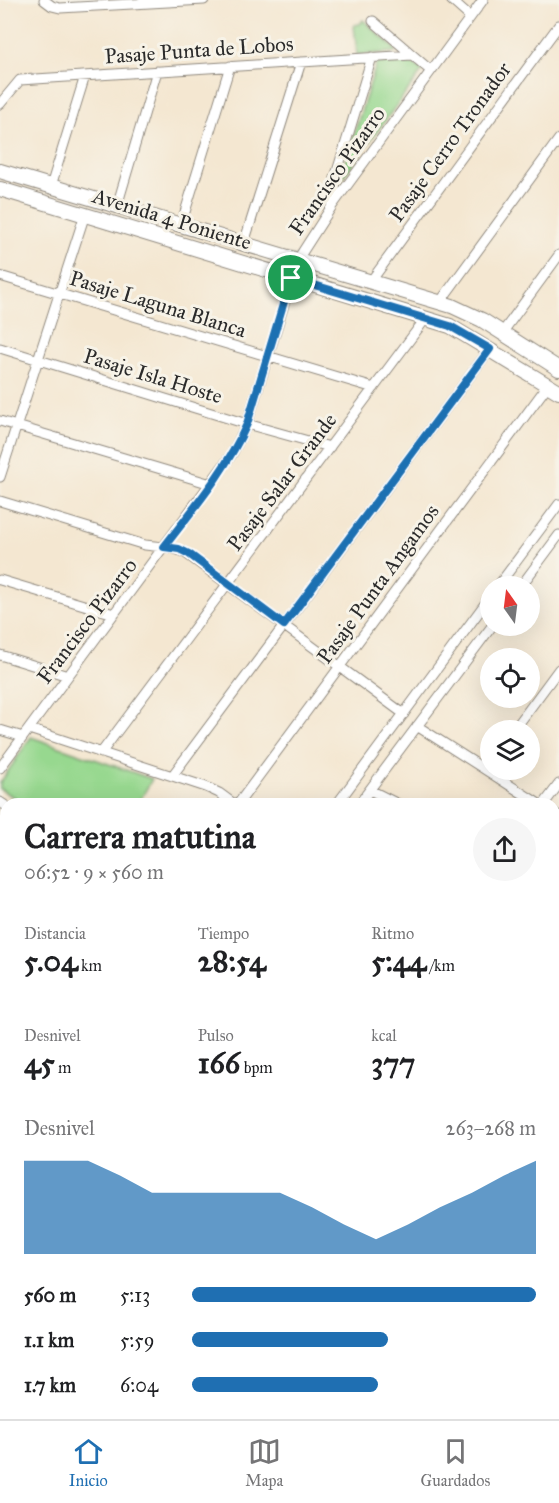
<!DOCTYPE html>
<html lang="es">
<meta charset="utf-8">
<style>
:root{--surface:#fff;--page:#f6f6f6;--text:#202124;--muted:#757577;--line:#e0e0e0;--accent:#1f6fb2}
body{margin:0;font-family:"IM FELL Great Primer",serif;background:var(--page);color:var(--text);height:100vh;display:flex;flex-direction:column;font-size:22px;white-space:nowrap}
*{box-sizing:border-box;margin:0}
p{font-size:20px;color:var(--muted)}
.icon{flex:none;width:33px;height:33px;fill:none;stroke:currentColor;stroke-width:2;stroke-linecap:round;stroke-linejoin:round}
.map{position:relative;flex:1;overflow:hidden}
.details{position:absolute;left:0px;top:798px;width:560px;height:621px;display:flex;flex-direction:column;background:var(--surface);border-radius:18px 18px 0 0;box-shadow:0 6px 24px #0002}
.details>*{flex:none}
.needle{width:39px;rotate:346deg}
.tools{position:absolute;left:480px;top:576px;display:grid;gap:12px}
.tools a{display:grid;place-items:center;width:60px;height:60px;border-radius:50%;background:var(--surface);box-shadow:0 6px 24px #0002;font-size:30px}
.pin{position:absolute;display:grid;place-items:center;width:51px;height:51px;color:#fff;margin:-26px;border:3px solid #fff;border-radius:50%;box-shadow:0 2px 6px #0007}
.round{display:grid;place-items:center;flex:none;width:63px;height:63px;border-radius:32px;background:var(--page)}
.summary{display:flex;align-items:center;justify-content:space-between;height:102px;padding:0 24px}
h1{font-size:33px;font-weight:800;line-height:45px}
.metrics{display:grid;grid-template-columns:repeat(3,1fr);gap:9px;height:102px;padding:6px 24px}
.metrics div{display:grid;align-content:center}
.metrics b{font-size:30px;font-weight:800}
.metrics small{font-size:16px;font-weight:400}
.metrics p{font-size:16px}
.chart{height:168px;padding:12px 24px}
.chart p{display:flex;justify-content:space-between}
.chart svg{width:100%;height:108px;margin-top:6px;fill:var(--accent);opacity:.7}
ul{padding:0 24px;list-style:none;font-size:20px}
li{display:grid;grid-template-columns:96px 72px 1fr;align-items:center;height:45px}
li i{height:15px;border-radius:8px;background:var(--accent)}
.dock{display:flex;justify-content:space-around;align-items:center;height:84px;border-top:2px solid var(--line);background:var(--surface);font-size:16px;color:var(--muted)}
.dock a{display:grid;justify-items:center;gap:3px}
.dock .selected{color:var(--accent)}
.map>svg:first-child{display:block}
</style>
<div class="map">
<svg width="559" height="1419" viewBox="0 0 559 1419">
<rect width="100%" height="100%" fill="#f7f3e8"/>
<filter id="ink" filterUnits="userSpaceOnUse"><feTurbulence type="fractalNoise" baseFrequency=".0167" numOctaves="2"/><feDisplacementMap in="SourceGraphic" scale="12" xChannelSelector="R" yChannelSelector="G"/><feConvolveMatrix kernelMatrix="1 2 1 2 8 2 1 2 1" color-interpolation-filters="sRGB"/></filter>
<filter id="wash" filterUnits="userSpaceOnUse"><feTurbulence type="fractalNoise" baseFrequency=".008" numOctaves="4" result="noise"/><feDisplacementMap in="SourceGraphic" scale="24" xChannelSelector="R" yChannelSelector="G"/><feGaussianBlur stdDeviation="1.35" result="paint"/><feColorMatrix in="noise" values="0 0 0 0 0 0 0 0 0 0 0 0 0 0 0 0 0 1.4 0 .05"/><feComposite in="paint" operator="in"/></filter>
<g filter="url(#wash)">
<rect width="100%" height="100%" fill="#f4e7d1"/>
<path fill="#97d88f" stroke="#61825d" stroke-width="1.5" d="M363,20L396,50L395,52L357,55L354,25L360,24Z
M406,60L423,70L338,184L377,62Z
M31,737L152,779L138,804H25L0,789V783Z"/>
</g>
<g filter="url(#ink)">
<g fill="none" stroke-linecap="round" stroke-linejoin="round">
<defs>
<path id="lane" d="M554,1316L559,1319
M554,1336L559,1328"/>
<path id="street" d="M44,0L52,6L60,8L204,0
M451,0L470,17
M373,21L431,71
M0,104L20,80L412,55
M51,186L85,76
M117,206L157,71
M332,206L335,178L372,57
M181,225L230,66
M244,243L301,62
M0,276L374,388
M371,281L559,25
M440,302L559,139
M502,333L559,255
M0,348L247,424L330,447
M0,421L211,484
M0,477L85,214
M0,501L145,545L172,548L184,552L404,714
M0,580L114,614
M498,586L559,504
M521,586L559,535
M0,655L68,676
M417,726L539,804
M29,729L206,787L219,793L234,804
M0,730L23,737
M514,730L559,669
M101,753L426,318
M0,768L232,454L247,424L298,259L332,206L483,0
M172,776L490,349
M370,790L398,804
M0,802L6,806
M238,804L548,385
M337,804L490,597
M359,804L492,626
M544,804L559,784
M554,813L559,816
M554,872L559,865
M0,888L6,891
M554,906L559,907
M554,963L559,966
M0,971L6,975
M0,1006L6,996
M0,1027L5,1030
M554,1027L559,1019
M554,1044L559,1047
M0,1106L6,1110
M554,1140L559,1132
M554,1248L559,1251
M554,1271L559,1264
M0,1272L6,1264"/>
<path id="secondary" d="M0,171L452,306L482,320L559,369
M0,189L450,326L559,392"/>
</defs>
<use href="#lane" stroke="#90897e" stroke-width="7"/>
<use href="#street" stroke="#90897e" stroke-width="11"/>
<use href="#secondary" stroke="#90897e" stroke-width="16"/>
<use href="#lane" stroke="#fff" stroke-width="4.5"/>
<use href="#street" stroke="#fff" stroke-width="9"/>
<use href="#secondary" stroke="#fff" stroke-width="14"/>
</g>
</g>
<g fill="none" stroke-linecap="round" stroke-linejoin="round" filter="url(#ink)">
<defs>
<path id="route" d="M291,278L450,326L490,349L284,625L189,554L179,549L164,547C194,508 227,469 247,424Z"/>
</defs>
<use href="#route" stroke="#fff" stroke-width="12"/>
<use href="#route" stroke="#1f6fb2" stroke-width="8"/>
</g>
<g text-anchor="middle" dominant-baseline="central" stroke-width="6" stroke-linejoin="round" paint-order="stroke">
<g font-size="21" fill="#2b2b2b" stroke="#f7f3e8">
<text transform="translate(199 50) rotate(-4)">Pasaje Punta de Lobos</text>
<text transform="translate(450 142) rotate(-54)">Pasaje Cerro Tronador</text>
<text transform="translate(337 171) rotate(-55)">Francisco Pizarro</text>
<text transform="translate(172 219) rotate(17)">Avenida 4 Poniente</text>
<text transform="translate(158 304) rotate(17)">Pasaje Laguna Blanca</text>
<text transform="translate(153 376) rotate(17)">Pasaje Isla Hoste</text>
<text transform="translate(282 482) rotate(-53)">Pasaje Salar Grande</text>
<text transform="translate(378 584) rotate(-54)">Pasaje Punta Angamos</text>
<text transform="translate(87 621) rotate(-53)">Francisco Pizarro</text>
</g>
</g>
</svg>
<div class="tools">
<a><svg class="needle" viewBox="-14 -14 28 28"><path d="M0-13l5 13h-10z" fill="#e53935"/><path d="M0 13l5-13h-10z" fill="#757577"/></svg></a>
<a><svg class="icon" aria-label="locate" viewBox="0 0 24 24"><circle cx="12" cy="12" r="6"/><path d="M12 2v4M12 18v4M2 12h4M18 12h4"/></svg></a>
<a><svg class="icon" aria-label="layers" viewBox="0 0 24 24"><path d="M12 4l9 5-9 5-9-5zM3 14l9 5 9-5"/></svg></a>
</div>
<div class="pin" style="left:291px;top:278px;background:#1e9e55"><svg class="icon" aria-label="arrive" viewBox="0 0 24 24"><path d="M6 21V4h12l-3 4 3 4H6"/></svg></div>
<section class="details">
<div class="summary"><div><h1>Carrera matutina</h1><p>06:52 · 9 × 560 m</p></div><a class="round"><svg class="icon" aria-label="share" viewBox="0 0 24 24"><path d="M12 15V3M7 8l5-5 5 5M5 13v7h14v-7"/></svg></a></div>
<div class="metrics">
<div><p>Distancia</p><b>5.04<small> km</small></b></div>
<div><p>Tiempo</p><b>28:54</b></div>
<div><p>Ritmo</p><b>5:44<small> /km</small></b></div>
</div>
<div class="metrics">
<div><p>Desnivel</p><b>45<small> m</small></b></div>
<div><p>Pulso</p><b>166<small> bpm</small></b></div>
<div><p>kcal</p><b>377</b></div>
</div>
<div class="chart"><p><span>Desnivel</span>263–268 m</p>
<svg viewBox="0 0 160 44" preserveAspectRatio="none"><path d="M0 44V6L10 6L20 6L30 12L40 19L50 19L60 19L70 19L80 19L90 25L100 32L110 38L120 32L130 25L140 19L150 12L160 6V44z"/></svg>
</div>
<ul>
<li><b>560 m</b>5:13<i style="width:100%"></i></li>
<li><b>1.1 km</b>5:59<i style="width:57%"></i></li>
<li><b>1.7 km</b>6:04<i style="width:54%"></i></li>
</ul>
</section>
</div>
<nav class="dock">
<a class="selected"><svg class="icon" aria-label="home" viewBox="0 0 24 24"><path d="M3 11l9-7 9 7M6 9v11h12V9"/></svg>Inicio</a>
<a><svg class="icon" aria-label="map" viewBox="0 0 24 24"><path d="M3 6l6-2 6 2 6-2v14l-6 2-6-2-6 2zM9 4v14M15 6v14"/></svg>Mapa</a>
<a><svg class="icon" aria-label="saved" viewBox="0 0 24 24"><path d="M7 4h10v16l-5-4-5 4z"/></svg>Guardados</a>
</nav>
